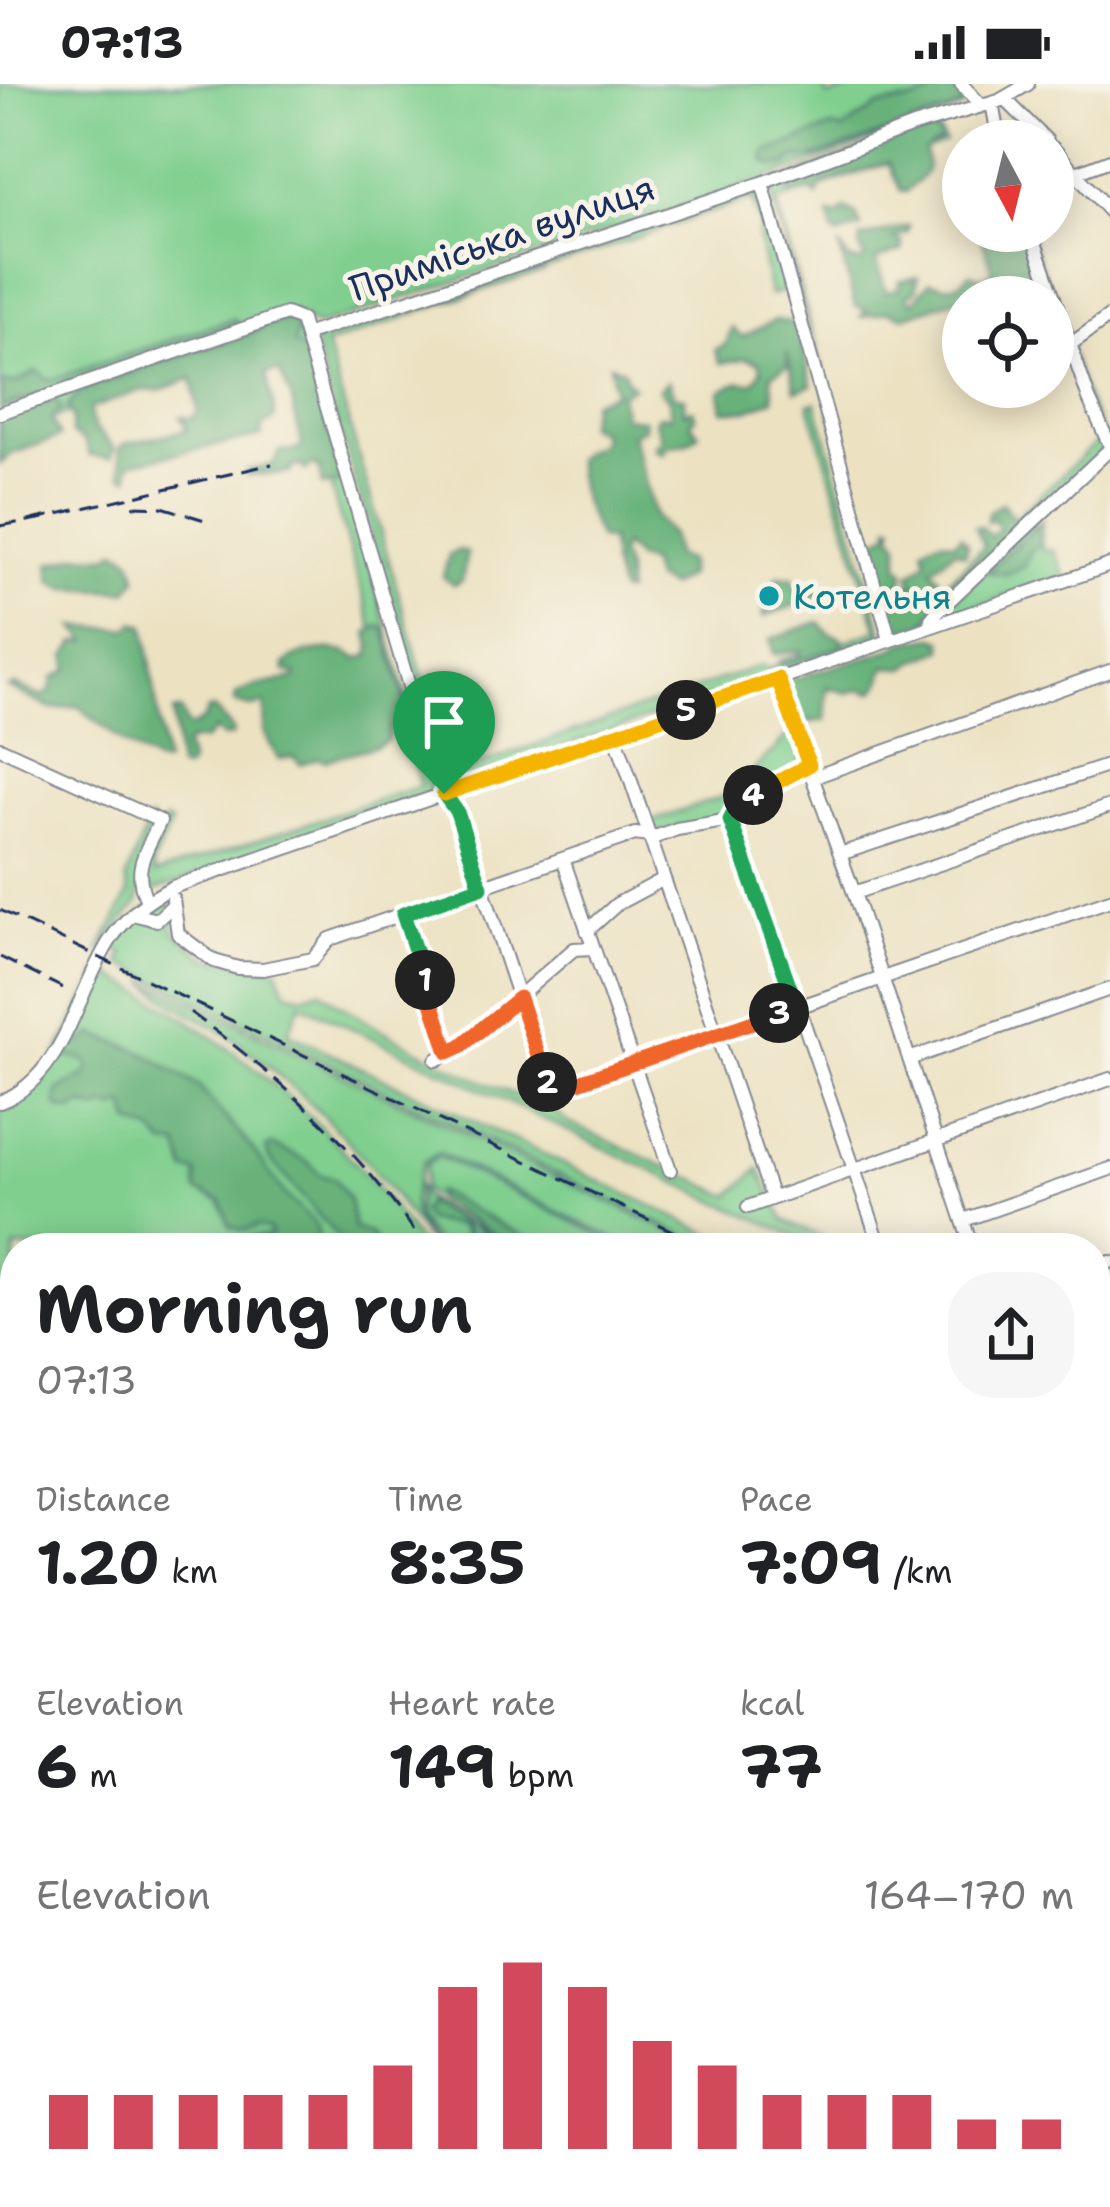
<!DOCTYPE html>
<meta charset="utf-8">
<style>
:root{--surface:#fff;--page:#f6f6f6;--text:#202124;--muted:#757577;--accent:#d1495b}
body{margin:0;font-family:"Shantell Sans",sans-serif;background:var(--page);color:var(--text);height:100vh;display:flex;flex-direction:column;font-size:45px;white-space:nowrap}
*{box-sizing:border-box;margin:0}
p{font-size:39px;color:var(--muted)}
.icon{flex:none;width:66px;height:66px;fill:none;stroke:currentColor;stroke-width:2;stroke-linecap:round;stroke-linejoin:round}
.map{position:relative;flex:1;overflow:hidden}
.drawer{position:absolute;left:0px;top:1149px;width:1110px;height:975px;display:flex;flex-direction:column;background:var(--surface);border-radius:48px 48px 0 0;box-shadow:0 6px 30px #0003}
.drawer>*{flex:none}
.needle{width:78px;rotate:173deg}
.controls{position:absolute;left:942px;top:36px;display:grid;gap:24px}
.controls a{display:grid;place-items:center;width:132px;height:132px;border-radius:50%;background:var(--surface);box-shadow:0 6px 30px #0003;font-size:60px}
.pin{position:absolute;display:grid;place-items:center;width:102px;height:102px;color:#fff;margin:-123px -51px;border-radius:50% 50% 50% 0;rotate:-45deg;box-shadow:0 0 12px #0007}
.pin .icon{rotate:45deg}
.km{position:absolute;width:60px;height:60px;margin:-30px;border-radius:50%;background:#222;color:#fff;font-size:33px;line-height:60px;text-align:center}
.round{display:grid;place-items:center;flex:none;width:126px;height:126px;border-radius:48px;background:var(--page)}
.overview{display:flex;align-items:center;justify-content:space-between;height:204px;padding:0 36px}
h1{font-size:66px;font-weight:700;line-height:90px}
.figures{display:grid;grid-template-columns:repeat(3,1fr);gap:18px;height:204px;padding:12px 36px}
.figures div{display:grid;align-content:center}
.figures b{font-size:60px;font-weight:700}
.figures small{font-size:33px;font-weight:400}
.figures p{font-size:33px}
.chart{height:336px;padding:24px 36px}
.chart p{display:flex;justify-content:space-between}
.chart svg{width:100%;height:216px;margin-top:12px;stroke:var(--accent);stroke-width:6}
.status{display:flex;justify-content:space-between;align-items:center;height:84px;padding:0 60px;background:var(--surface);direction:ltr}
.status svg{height:33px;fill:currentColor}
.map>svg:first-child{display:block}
</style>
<div class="status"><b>07:13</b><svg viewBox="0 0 49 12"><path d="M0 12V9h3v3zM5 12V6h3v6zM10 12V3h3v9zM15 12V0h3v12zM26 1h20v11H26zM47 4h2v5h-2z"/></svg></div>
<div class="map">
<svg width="1110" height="2123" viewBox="0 0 1110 2123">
<rect width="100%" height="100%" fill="#f7f3e8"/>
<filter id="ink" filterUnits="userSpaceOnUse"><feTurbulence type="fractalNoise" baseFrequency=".00833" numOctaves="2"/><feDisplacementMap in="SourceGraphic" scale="24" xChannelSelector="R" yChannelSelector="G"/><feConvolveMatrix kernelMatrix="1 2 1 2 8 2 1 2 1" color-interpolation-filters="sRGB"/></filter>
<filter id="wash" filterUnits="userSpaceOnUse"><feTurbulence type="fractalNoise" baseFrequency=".004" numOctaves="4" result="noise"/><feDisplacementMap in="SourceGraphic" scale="48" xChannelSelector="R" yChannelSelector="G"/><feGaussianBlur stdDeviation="2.7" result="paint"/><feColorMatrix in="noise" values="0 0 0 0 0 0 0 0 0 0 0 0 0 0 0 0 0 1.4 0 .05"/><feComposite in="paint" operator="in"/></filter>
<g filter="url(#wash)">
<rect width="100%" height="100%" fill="#ece2c2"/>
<path fill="#80cf8f" stroke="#4e7f76" stroke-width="3" d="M0,0H823L828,13L863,0H958L967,14L963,24L760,97L316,243L295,229L0,326Z
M928,43L938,45L945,59L776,118L848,376H844L772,111L776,98Z
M746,108L764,118L787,206L770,211L758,151L761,144L752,114L412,230L415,219Z
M1021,147H1029L1087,316L1108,362L934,527L928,539L894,548L858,426L864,432L892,535L914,528L1098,357L1053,234V213H1045Z
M398,225H404L408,232L326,261L451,691L762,581L765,586L878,546L809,320L816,318L884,553L454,701L444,697L316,263L318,251Z
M285,234L305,250L433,708L154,807L144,803L141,794L165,736L171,739L153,778L155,790L420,702L287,256L0,352V333Z
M1033,438L1044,467L1053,465L1065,492L939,536L938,530Z
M793,647L803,677L728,733L655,750L647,739L728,711Z
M150,735L154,740L138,818L99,868L129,809L126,795Z
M168,812L174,848L207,874L277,884L287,908L302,912L321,906C347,931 507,1018 544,1017L548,1010L561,1034L571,1040L730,1112L759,1085L784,1136L847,1164H823L716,1117L301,920L288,949L740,1164H712L120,879L124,870L112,864L114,859L142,827Z
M101,886C228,951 341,1044 422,1164H15V2109H939L949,2123H0V1022L28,1008L45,992Z
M146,897L705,1164H633L439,1069L423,1078C410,1125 406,1123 434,1164H431C380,1083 312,1015 236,957C212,939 162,917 146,897Z
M438,1073L444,1075L627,1164H513L501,1159L423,1105L426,1080Z
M419,1103L424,1113L506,1164H439L416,1132Z
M1095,1355L1110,1362V1400L1095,1394Z
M1095,1397L1110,1403V1535L1095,1521Z
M1095,1525L1110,1546V1578L1095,1585Z
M1100,1671L1110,1685V1754L1095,1761V1675Z
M1110,1759V1827L1095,1803V1767Z
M1095,1808L1110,1832V2016L1095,1992Z
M1095,1997L1110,2022V2123H1070L1061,2109H1095Z"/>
<path fill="#68b27a" stroke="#42706c" stroke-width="3" d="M945,3L962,9L961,23L813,74H795L786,82H772L764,77L766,68L833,43L843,46L878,22L917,16Z
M918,46H934L942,56L925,67C932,93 921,91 906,108L901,107L888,78L821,101L817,112L810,106L794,111L788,108L789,96L802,92L807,86Z
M845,125L856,131L861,143L837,152L833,148L829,131H839Z
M909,142L908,149L894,154L902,158V167L876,175L886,208L899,204V197L918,193L916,207L907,211L912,219L930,198C947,202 957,206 970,189C978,192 986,196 993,186L979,147H1028L1053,213H963L904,233L889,227L859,234L867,227L855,222L839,161L849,176L861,178L865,173L860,165L861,154Z
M543,177L547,183L544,187L447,217V210Z
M234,235L241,241L0,325L2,299H16L37,287L48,296L60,293Z
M775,236L798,239L812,301L796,307L787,268L788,281L771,291L774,315L747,326H723L720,307L739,298L753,299L761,288L760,279L748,274L721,279L715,266L726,260L732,244L742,253Z
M280,237H293L298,243L294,261L305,266L332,354C332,369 343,386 339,399L322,402L321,387L314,380L305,386L301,381L293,383L289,389L247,391V387L273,381L280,367L298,366L302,361L291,313L279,287L266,290L275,330L274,336L262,342L261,352L130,379L129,394L122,391L119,365L124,360L187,346L181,333L193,334L198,327L192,294L159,307L142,306L89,325L94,343L114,364L111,374L90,372L85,358L72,350V333L67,323L82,306L196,267C214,265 260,246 280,237Z
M610,280L624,286L626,296L633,303L620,310L624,333L644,336V344L632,350L655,433L671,451L675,472L688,477V492L669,503L654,495L649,479L637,475L624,462L619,468L626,486V509L620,508L612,480L610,456L599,455L580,410L575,376C581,363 597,366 602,354L601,348L587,341L592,317L614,309Z
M668,297L675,312L684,313V328L693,325L695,333L690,338L699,350L688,358L668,362L663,370L654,364L662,354L655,336L659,331L671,332L669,315L659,305Z
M54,316L62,324L51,335L60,353L11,370L0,380V335Z
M1038,418L1037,426L947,508L948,498L984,462L975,443H981L991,452L1000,444L995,436L987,438L988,429L1002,419L1015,436Z
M1042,437L1039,462L1031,466L1024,482L1006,490L987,488Z
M890,441H894L893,451L899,459V482L905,487L901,501L914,500L909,491L927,477L924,464C933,454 944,455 955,458L961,451L967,459L965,470L955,466L932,485L943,499L939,508L942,516L926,538L897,548L891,543L869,460L890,448Z
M115,466C130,470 136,479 137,494L127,507L63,504L51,497L49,480L79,471L108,472Z
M459,466L467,468L462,497L453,501L443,492L449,471Z
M778,493L792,494L799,511L809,505L821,507L823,511L763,533L765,525L779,517L773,499Z
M135,538L145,542L165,679L158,680L126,661L78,622L52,625L9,604L14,601L43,613L52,605L53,594L68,586L67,572L75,558L88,557L75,543L129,545Z
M819,538L829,549L842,554L843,562L780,582L779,577L800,571L801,567L774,570L770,555Z
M378,542L385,545L406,622L402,637L392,642L387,657C370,667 345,668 325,677L319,674L300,680L294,673L278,675L264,648L265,620L251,623L235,619L236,611L256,602L295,594L296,590L285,587V580C303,565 340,560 357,575L369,572L371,562L368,549Z
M934,553L943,556V566L916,576L906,584L885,583L880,601L873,608L859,605L848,609L827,603L826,636L802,639L796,635L786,597L890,566L905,558Z
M214,625L233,646L232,652L222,653L215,646L205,656L191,657L185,662L190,680L184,686L178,684L173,628L181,627L187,642L192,643L204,635L207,626Z
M93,950L139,966L198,1002L252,1064L284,1110L316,1141L318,1150L313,1164H260L251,1153L270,1152V1146L257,1142L244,1147L230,1142L221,1117L197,1107V1089L186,1087L179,1062L165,1061L154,1048L132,1040L125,1021L113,1025L105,1022L98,1026L82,1021L73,1027L60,1025L56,1020L58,1007L86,991L89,985L85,976L63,971L65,960L82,959Z
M272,1061L307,1077L321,1091L335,1095L349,1116L354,1144L370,1150L381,1164H347L269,1074L266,1064Z
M437,1107L545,1164H517L508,1159L437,1116Z
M427,1118L462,1139L474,1156L467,1154L460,1142L427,1137L421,1128Z
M1095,1432L1110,1439V1531L1095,1516Z"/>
</g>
<g filter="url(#ink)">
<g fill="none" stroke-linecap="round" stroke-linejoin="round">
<defs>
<path id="minor" d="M961,0L981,21
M1005,15L1047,57
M992,19L999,57
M1053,64L1110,128
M1076,89L1110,76
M762,99L890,556
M1031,147L1089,315L1110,362
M308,250L762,99L913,42L999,17L1028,0
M1071,260L1110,232
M0,329L286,230L301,236L435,690L457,727L550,1008L1110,816
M933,541L931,535L936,529L1110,365
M777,595L854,809L972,1164
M615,650L772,1114
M0,664L160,737C146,768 131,784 147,817
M814,693L1110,587
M730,736L772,846L881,1164
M840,770L1110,681
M563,775L670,1086
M854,809L1110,722
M173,815L178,850L214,877L238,884L263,885L313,875L330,855L635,750L655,753L677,745L730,736C744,708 781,693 809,681
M132,830L157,836L172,822
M403,830L448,967
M587,847L617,820L662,796
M909,975L1110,905
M436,976L461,962L574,865L593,864
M0,1018C65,992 75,912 109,858C125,833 147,816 173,803L1110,481
M748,1123L1110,995
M964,1136L1110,1085
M1095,1184L1110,1178
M1095,1763L1110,1757"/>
</defs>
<use href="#minor" stroke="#848890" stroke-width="16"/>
<use href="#minor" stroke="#fff" stroke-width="12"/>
<path stroke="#1b2f5e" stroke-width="3" stroke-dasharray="18 9" stroke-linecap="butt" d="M133,422L162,423L208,437
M32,436L272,380
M0,442L50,433
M0,826L708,1164
M0,873L63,904
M190,928C283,996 362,1068 426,1164
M1095,1352L1110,1360
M1031,2109L1041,2123"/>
</g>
</g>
<g fill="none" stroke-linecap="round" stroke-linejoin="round" filter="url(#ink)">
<defs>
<path id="split-1" d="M425,896L403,830L481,803L457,728L444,710"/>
<path id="split-2" d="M425,896L448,968L461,962L519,914L547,998"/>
<path id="split-3" d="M547,998L550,1008L779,929"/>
<path id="split-4" d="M753,711L736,724L730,736L797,923L779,929"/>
<path id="split-5" d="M686,626L778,595L809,681L753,711"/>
<path id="split-6" d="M444,710L686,626"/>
</defs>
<use href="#split-1" stroke="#fff" stroke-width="24"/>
<use href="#split-2" stroke="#fff" stroke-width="24"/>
<use href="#split-3" stroke="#fff" stroke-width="24"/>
<use href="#split-4" stroke="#fff" stroke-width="24"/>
<use href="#split-5" stroke="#fff" stroke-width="24"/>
<use href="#split-6" stroke="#fff" stroke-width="24"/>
<use href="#split-1" stroke="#22a559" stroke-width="15"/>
<use href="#split-2" stroke="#f0652b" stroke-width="15"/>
<use href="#split-3" stroke="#f0652b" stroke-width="15"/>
<use href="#split-4" stroke="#22a559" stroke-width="15"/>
<use href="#split-5" stroke="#f5b400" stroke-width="15"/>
<use href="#split-6" stroke="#f5b400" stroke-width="15"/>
</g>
<circle fill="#0f9aa8" stroke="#f7f3e8" stroke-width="4.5" cx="769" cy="512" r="12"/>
<g text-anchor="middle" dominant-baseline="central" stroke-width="10" stroke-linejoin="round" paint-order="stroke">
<g font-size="36" fill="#1b2f5e" stroke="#f7f3e8">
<text transform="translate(502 154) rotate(-19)">Приміська вулиця</text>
</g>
<g font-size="36" fill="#0d838f" stroke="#f7f3e8" text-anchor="start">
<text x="793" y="512">Котельня</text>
</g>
</g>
</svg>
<div class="controls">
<a><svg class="needle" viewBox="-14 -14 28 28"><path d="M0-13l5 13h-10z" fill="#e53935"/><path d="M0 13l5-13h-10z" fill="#757577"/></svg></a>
<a><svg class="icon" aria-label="locate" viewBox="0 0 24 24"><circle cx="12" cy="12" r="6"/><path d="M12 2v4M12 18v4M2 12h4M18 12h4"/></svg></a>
</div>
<div class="pin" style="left:444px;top:710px;background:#1e9e55"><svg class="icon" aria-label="arrive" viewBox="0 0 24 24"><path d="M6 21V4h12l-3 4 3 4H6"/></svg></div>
<b class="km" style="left:425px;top:896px">1</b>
<b class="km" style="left:547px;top:998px">2</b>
<b class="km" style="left:779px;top:929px">3</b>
<b class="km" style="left:753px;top:711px">4</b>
<b class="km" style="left:686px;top:626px">5</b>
<section class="drawer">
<div class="overview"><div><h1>Morning run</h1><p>07:13</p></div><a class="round"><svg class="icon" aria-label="share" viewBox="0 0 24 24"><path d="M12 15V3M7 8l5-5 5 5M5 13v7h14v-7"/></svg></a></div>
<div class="figures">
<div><p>Distance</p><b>1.20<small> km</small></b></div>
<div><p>Time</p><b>8:35</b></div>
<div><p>Pace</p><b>7:09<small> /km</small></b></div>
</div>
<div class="figures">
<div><p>Elevation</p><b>6<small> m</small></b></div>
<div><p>Heart rate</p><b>149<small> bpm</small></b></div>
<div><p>kcal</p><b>77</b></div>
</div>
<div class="chart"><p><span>Elevation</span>164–170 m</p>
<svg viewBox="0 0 160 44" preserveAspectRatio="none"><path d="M5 44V33M15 44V33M25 44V33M35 44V33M45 44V33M55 44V27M65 44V11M75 44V6M85 44V11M95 44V22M105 44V27M115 44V33M125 44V33M135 44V33M145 44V38M155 44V38"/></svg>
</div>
</section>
</div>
